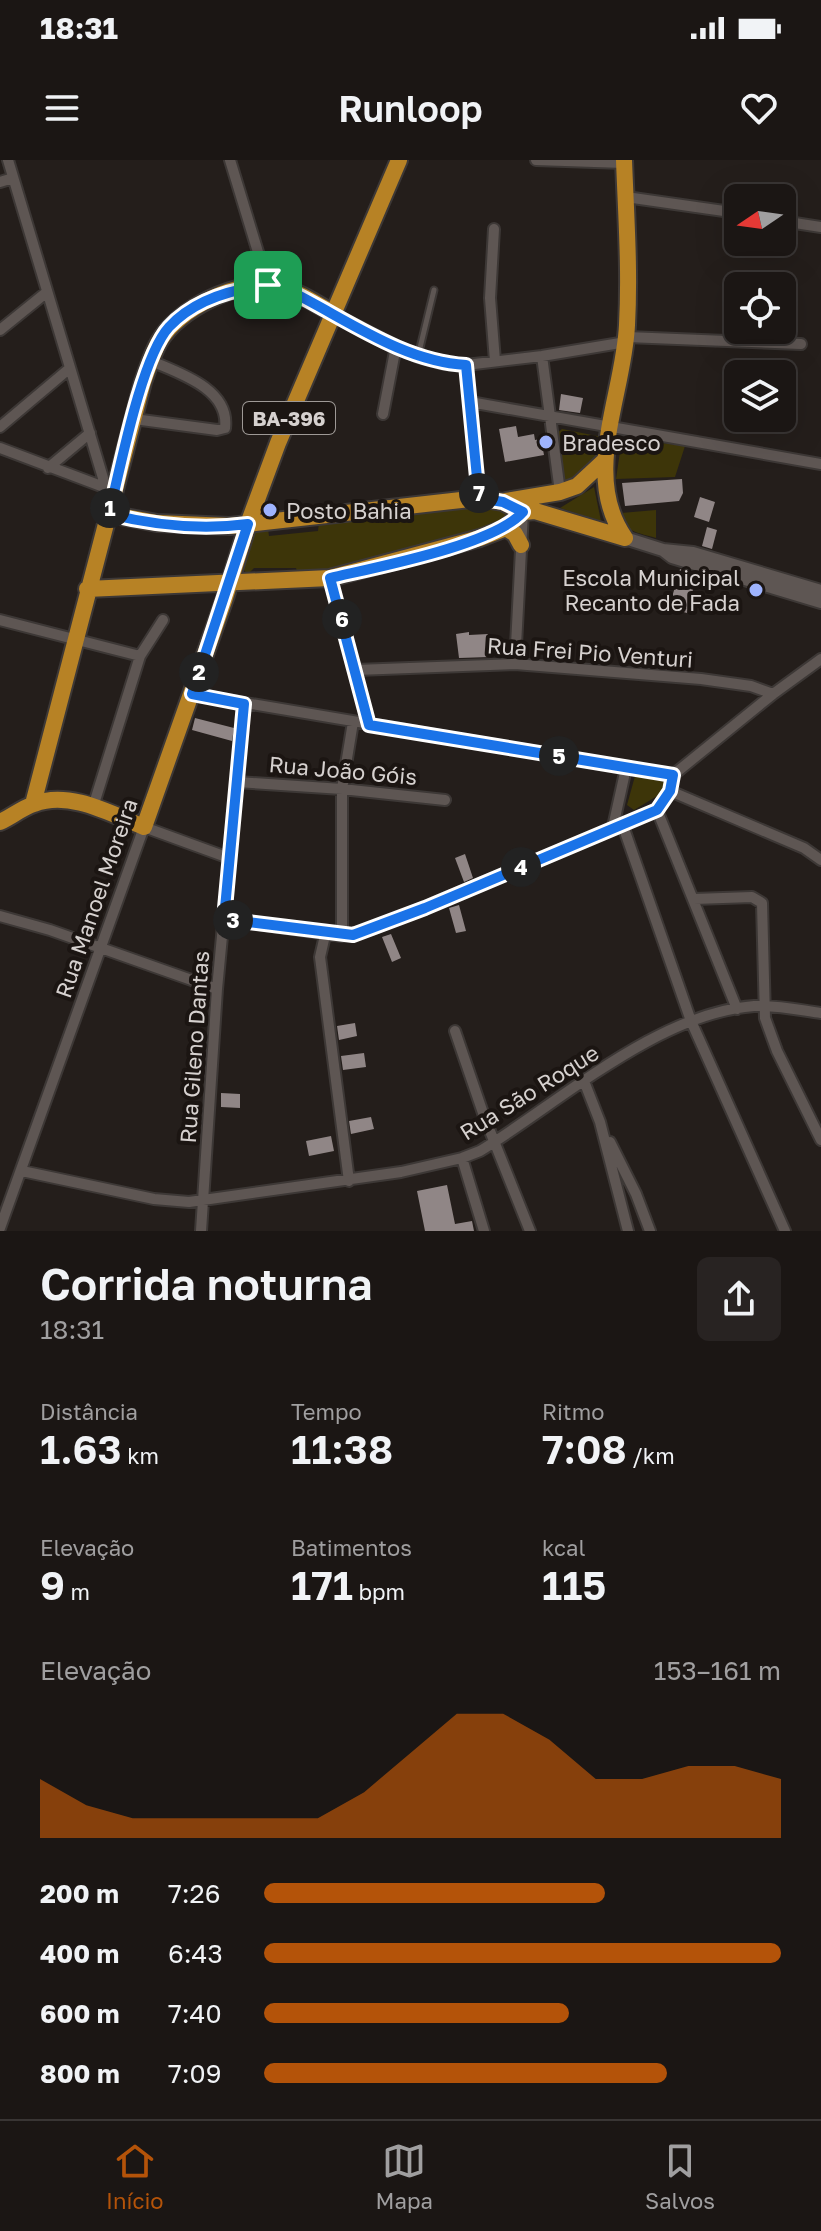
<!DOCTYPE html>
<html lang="pt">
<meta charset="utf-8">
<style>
:root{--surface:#1b1614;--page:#282322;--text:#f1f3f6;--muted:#a09fa0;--line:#393534;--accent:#b45309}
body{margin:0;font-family:"Golos Text",sans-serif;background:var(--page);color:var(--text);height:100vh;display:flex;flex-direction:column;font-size:30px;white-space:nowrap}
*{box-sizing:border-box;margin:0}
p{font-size:26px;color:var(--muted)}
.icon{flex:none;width:44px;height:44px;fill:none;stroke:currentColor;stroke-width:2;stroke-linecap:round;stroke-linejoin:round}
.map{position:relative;height:1071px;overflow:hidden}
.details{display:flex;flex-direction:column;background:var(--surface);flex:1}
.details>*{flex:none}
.needle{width:52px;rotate:257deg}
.controls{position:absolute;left:724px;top:24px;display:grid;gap:16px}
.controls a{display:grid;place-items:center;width:72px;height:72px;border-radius:12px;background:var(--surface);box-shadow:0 8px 32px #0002,0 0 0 2px var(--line);font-size:40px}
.pin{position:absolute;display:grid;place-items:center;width:68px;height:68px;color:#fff;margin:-34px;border-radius:16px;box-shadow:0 4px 12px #0006}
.km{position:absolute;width:40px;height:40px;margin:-20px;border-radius:50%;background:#222;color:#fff;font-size:22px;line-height:40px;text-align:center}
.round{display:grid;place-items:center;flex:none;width:84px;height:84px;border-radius:12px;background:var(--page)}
.summary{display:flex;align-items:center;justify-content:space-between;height:136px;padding:0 40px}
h1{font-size:44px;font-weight:600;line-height:60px}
.figures{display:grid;grid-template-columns:repeat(3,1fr);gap:12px;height:136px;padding:8px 40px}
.figures div{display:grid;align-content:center}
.figures b{font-size:40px;font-weight:600}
.figures small{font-size:22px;font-weight:400}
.figures p{font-size:22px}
.chart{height:224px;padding:16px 40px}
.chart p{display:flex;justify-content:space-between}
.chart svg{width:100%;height:144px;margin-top:8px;fill:var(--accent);opacity:.7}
ul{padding:0 40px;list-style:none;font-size:26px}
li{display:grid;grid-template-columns:128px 96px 1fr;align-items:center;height:60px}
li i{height:20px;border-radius:10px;background:var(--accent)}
.status{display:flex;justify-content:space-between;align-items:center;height:56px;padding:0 40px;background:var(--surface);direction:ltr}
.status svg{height:22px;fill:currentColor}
header{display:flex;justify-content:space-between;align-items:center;height:104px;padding:0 40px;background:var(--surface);font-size:36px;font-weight:600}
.menu{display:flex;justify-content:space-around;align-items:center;height:112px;border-top:2px solid var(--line);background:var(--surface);font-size:22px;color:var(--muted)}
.menu a{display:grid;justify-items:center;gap:4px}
.menu .on{color:var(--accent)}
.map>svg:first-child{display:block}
</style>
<div class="status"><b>18:31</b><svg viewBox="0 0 49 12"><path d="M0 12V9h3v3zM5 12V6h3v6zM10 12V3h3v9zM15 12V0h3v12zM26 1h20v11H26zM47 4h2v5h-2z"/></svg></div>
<header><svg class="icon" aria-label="menu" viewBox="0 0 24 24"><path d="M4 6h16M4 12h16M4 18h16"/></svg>Runloop<svg class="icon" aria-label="heart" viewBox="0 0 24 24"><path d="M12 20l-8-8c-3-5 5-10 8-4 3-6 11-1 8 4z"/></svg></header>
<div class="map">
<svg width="821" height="1071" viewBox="0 0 821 1071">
<rect width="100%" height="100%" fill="#241e1b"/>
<path fill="#3d3509" d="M562,269L602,277L596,299L571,324L564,323L557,273Z
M622,278L685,286L675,317L616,319Z
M594,327L601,361L560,348Z
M486,347L510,351L512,357L477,375L333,413L298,414L296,408H254L248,414L240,407L252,373L268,369L269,376L318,371L319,362Z
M656,350V378C640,373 622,372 621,353Z
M635,616L665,622L662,633L634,650L627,645Z"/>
<path fill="#908686" d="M561,234L583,238L580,253L559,250Z
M516,266L518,277L534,274L535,280L541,279L544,295L505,302L499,269Z
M682,319L683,333L679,341L625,346L622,323Z
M700,337L715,342L709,362L694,357Z
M707,367L717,370L712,389L702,386Z
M680,409L697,414L687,453L669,448Z
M469,472V475L488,474L490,497L459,498L456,474Z
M195,558L234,568L232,581L192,570Z
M465,694L473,718L464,722L455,698Z
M459,745L466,771L456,773L449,748Z
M391,774L401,798L392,802L382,777Z
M355,863L357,876L339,880L337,866Z
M364,893L366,907L343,910L341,896Z
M221,933L240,934V948L221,947Z
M371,957L374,969L351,974L349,961Z
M331,976L334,991L309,996L306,981Z
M447,1025L455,1064L472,1061L474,1071H425L417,1031Z"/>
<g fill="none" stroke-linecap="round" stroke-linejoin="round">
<defs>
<path id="service" d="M418,196L434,130"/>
<path id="minor" d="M8,0L106,328
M230,0L268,125
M536,0L624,3
M0,22L13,18
M626,37L738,53
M782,61L821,67
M494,69L490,138L495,201
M334,154L418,197L444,204L466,205L542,196L626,182
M0,170L47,132
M627,177L801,184
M785,183L789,130
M542,196L560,332
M466,205L479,338
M470,242L821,304
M383,254L396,186
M134,259L217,270L225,268C230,229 179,213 151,201
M0,267L70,208
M0,288L109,329
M48,308L90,273
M330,418L369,565
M0,460L140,496
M515,504L523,352
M356,510L515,504L701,519L751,526L773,534
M192,534L673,615
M673,615L773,534L821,499
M237,622L342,629L445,640
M670,631L804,688L821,700
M93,647L140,496L163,460
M657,650L737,849
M622,663L691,861L785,1071
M613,667L626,608
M694,739L752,737L762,743L765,858L777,891L821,980
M0,756L50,770L217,829
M224,759L342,776L372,769L657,650L670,631L673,615
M326,771L320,797L349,1021
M342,776V629L353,562
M455,871L484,956L530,1071
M584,921L600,962L628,1071
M610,982L636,1034L650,1071
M462,998L484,1071
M22,1011L154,1039L189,1042L401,1012L462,998L480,991C560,942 658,853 754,846C777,845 799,850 821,853
M0,1068L144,667L229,698
M201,1071L217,829L244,544"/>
<path id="tertiary" d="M625,378L663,390L672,397L821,442
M663,390L693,393L821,431"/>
<path id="primary" d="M624,0C626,55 630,109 627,165C624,234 581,315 625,378
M506,341L560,332L577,326L605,300
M523,352L535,351L625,378
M109,354L157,363L230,366L479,338L503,342L523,352
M506,368L515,374L521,385
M87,429L330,418L480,378L506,368L523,352
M33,644L143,222C148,209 152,194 159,182C177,149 240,118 278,126C297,131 317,144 334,154
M0,662C11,657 22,648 34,644C70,630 111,654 144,667L225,438L248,364L278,283L399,0"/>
</defs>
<use href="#service" stroke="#3d3836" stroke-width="9"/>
<use href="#minor" stroke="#3d3836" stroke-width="14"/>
<use href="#tertiary" stroke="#3d3836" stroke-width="16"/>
<use href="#primary" stroke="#3d3836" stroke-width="20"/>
<use href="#service" stroke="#5e5653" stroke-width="5"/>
<use href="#minor" stroke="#5e5653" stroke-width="10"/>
<use href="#tertiary" stroke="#5e5653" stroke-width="12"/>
<use href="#primary" stroke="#b78225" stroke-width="16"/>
</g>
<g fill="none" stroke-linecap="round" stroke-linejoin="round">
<defs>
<path id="route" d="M268,125L288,130C345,158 401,201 466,205L479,338L503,342L523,352C494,385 377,407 330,418L369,565L673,615L670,631L657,650L425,748L353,775L224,759L244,544L192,534L248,364C202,370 153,365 109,354C120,310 141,198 169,167C194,140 232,129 268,125Z"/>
</defs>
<use href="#route" stroke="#fff" stroke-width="16"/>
<use href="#route" stroke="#1a73e8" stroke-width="10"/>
</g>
<g fill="#9eb3fd" stroke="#1b1512" stroke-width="3">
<circle cx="546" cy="282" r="8"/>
<circle cx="270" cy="350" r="8"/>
<circle cx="756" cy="430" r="8"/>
</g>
<g text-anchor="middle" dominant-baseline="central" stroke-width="8" stroke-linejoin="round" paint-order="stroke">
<rect fill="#1b1512" stroke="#9e9996" stroke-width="2" x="243" y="242" width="92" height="32" rx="6"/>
<g font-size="20" font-weight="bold" fill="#d6d1cf">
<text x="289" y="258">BA-396</text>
</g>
<g font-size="22" fill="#d6d1cf" stroke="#1b1512" text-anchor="start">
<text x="562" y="282">Bradesco</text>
<text x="286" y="350">Posto Bahia</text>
<text x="740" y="417" text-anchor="end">Escola Municipal<tspan x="740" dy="25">Recanto de Fada</tspan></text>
</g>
<g font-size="22" fill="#d6d1cf" stroke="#1b1512">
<text transform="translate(590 492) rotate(4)">Rua Frei Pio Venturi</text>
<text transform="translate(343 610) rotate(5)">Rua João Góis</text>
<text transform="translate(96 738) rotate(-71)">Rua Manoel Moreira</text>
<text transform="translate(194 887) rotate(-86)">Rua Gileno Dantas</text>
<text transform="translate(529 932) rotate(-32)">Rua São Roque</text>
</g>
</g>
</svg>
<div class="controls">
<a><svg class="needle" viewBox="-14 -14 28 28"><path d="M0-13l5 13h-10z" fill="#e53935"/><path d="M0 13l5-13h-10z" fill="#a09fa0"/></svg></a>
<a><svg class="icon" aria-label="locate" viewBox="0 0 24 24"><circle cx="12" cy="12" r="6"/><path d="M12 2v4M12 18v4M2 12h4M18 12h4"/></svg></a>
<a><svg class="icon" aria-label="layers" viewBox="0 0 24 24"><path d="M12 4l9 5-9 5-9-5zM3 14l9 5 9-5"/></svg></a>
</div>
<div class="pin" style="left:268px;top:125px;background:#1e9e55"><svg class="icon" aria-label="arrive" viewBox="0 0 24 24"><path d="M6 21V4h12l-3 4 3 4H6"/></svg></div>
<b class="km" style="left:110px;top:348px">1</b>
<b class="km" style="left:199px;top:512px">2</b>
<b class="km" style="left:233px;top:760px">3</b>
<b class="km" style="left:521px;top:707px">4</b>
<b class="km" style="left:559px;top:596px">5</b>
<b class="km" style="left:342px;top:459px">6</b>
<b class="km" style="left:479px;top:333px">7</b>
</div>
<section class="details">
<div class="summary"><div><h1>Corrida noturna</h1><p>18:31</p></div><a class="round"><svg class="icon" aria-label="share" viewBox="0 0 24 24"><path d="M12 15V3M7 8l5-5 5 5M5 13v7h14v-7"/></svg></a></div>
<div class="figures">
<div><p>Distância</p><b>1.63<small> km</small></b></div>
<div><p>Tempo</p><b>11:38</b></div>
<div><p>Ritmo</p><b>7:08<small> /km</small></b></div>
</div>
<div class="figures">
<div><p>Elevação</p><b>9<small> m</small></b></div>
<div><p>Batimentos</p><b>171<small> bpm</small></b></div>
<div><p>kcal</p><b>115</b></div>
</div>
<div class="chart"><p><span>Elevação</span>153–161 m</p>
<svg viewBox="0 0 160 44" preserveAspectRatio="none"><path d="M0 44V26L10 34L20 38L30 38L40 38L50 38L60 38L70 30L80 18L90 6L100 6L110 14L120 26L130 26L140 22L150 22L160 26V44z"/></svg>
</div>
<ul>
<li><b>200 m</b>7:26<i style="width:66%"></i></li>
<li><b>400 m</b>6:43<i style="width:100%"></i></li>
<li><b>600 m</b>7:40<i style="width:59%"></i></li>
<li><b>800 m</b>7:09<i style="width:78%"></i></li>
</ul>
</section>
<nav class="menu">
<a class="on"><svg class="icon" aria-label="home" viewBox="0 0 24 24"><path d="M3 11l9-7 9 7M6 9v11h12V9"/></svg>Início</a>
<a><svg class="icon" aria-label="map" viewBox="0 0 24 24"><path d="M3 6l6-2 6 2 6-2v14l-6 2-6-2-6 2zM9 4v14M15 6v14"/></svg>Mapa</a>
<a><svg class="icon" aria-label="saved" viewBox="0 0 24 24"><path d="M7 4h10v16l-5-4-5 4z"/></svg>Salvos</a>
</nav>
